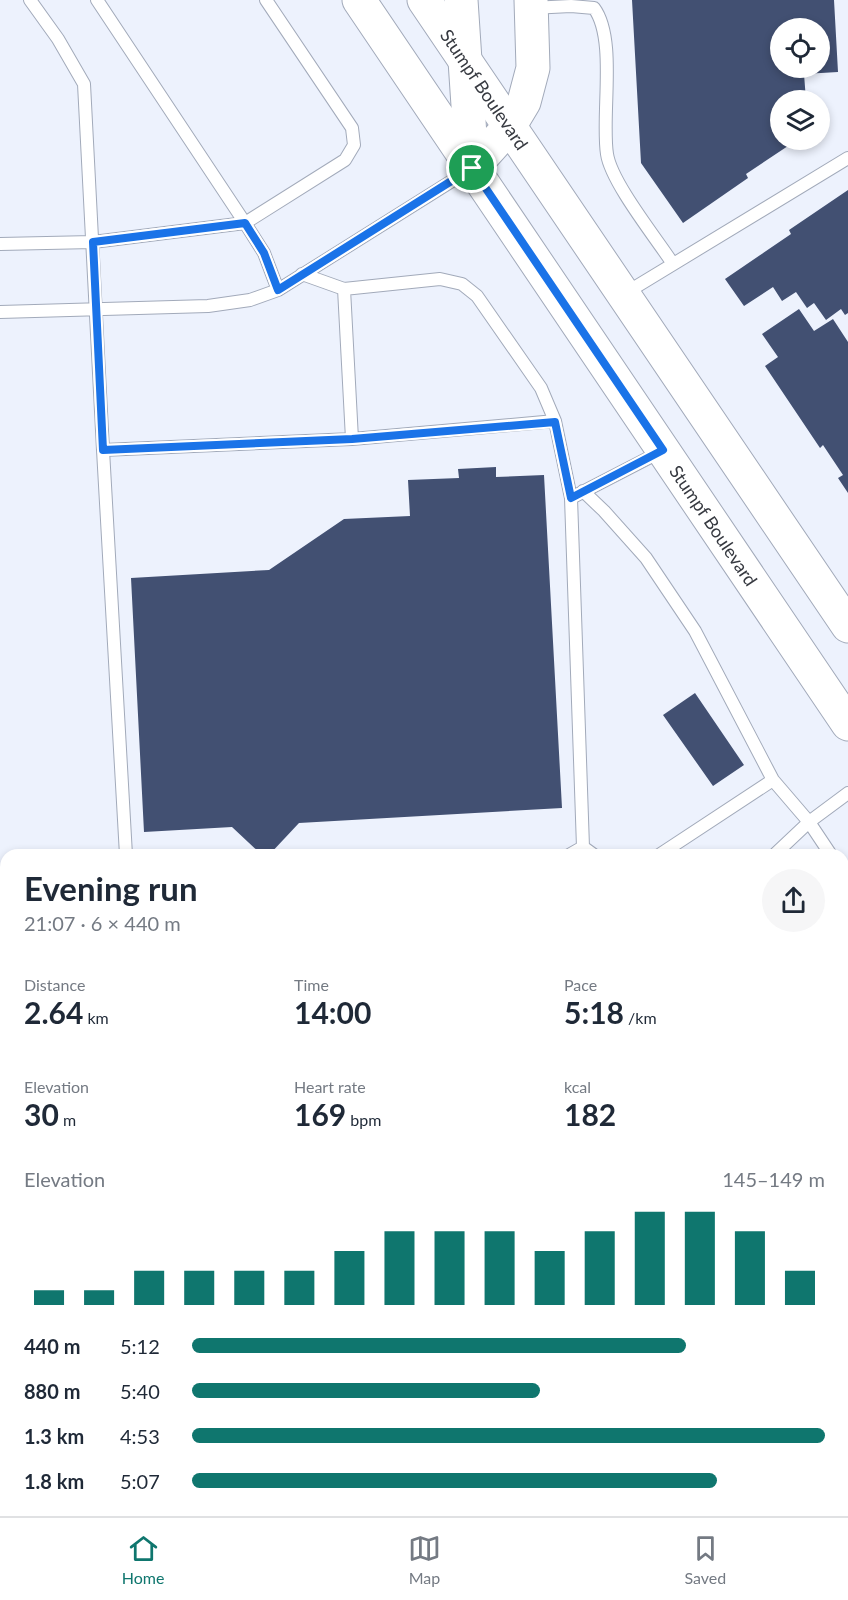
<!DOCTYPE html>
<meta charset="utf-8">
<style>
:root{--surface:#fff;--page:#f6f6f7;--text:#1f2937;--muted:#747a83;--line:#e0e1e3;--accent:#0f766e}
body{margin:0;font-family:Lato,sans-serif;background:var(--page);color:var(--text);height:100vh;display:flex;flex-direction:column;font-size:22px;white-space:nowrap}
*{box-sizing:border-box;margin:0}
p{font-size:20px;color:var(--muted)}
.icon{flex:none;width:33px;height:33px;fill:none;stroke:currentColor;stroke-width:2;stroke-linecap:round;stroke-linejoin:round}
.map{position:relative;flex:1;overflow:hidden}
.panel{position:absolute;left:0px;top:849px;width:849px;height:668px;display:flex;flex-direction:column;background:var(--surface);border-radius:18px 18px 0 0;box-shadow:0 3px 9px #0003}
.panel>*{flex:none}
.fabs{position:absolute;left:770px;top:18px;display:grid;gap:12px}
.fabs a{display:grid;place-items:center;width:60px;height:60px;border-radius:50%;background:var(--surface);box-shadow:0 3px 9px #0003;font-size:30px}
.pin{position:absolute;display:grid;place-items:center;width:51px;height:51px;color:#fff;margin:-26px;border:3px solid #fff;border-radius:50%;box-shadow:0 2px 6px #0007}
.round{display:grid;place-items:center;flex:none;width:63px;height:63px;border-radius:32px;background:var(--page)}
.headline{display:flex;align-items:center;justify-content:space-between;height:102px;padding:0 24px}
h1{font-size:33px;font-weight:700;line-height:45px}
.figures{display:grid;grid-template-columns:repeat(3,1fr);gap:9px;height:102px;padding:6px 24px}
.figures div{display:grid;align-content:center}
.figures b{font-size:30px;font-weight:700}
.figures small{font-size:16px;font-weight:400}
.figures p{font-size:16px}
.chart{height:168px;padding:12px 24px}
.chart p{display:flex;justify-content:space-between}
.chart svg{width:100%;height:108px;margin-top:6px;stroke:var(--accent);stroke-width:6}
ul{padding:0 24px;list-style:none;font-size:20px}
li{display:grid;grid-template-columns:96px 72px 1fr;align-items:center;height:45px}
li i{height:15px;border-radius:8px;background:var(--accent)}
.tabs{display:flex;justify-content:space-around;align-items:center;height:84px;border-top:2px solid var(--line);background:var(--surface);font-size:16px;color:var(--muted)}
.tabs a{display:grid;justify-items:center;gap:3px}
.tabs .on{color:var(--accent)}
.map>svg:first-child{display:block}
</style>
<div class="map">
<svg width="848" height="1516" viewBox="0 0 848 1516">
<rect width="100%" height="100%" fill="#edf2fd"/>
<path fill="#425072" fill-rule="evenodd" d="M632,0H834L838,72L804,74L806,100H780V140H797L746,174L748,178L683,223L641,163ZM780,28H819V68H780Z
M848,190V313L845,315L841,309L826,320L814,303L807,308L796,292L782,301L773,287L744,306L725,279L791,234L789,230Z
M799,309L814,331L833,319L848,342V493L838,478L843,475L823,445L820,448L765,366L778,357L762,334Z
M496,467V477L544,475L562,808L299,823L269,855H262L232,827L144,832L131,578L269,570L344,519L410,516L408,480L459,478L458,469Z
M695,693L744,765L713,786L663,715Z
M843,945L848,953V1008L843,1011Z
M0,1390L6,1407V1458L0,1460Z"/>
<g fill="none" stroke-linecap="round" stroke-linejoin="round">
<defs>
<path id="service" d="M30,0L58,39L84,84L103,450L126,855
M97,0L245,223L264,253L278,290
M531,8L571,6L594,8C617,39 601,115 607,154C611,182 656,238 673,264
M0,244L93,242L245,223L345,160L354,145L352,128L266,0
M302,274L344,289L440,279L462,284L477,296L541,388L555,421L571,498
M344,289L352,439
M624,294L848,158
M0,312L208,306L250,300L278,290L471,169
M103,450L352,439L555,421
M583,491L604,511L646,558L695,631L773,780
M569,855L583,847
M594,855L583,847L571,498L662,451
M659,855L773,780L809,822L848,793
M774,855L809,822L831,855
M843,872L848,879
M0,877H6
M843,1060L848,1057
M0,1277L6,1293
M64,1510L65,1516
M171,1510L172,1516
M189,1516L196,1510"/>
<g id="secondary">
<path id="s1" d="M359,0L848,724"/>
<path id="s2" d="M424,0L848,626"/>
<path d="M461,0L472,166"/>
<path d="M472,168L509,127L524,102L533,68L531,0"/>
<path d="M843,1152L848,1148"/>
<path d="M843,1470L848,1467"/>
<path d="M323,1516L331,1510"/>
<path d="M779,1516L786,1510"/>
</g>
<path id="motorway" d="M843,1205L848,1201
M843,1264L848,1261
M843,1354L848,1351
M843,1449L848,1447
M386,1516L393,1510
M479,1516L487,1510
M612,1516L620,1510
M715,1516L724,1510"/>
</defs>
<use href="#service" stroke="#a2aaba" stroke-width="14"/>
<use href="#secondary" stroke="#a2aaba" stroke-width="35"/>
<use href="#motorway" stroke="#a2aaba" stroke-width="35"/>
<path stroke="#9498a1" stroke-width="4" stroke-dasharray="3 3" stroke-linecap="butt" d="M843,1406L848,1402"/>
<use href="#service" stroke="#fff" stroke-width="12"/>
<use href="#secondary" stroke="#fff" stroke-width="33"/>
<use href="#motorway" stroke="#fff" stroke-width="33"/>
</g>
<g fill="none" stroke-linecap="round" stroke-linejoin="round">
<defs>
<path id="route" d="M472,168L663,450L571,498L555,422L352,439L103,450L93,242L245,223L264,253L278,290Z"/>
</defs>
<use href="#route" stroke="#fff" stroke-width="12"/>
<use href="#route" stroke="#1a73e8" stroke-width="8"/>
</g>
<g text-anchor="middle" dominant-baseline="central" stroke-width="6" stroke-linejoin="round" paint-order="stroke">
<g font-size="18" fill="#373a41" stroke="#edf2fd">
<text stroke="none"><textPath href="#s2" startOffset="108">Stumpf Boulevard</textPath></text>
<text stroke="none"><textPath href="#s1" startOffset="634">Stumpf Boulevard</textPath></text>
</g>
</g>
</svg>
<div class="fabs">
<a><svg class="icon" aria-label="locate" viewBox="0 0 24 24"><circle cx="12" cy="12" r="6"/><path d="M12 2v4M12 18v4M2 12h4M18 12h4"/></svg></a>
<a><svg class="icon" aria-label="layers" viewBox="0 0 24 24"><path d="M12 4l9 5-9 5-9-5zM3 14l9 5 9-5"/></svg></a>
</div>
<div class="pin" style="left:472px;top:168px;background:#1e9e55"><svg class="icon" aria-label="arrive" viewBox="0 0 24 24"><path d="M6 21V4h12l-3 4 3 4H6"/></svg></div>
<section class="panel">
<div class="headline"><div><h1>Evening run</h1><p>21:07 · 6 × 440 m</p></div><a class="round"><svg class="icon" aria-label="share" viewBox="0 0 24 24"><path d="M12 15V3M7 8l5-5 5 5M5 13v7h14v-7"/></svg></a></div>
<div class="figures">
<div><p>Distance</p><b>2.64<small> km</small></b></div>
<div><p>Time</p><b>14:00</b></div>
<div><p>Pace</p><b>5:18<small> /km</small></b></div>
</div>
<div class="figures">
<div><p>Elevation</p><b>30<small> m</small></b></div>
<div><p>Heart rate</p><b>169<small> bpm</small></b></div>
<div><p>kcal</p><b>182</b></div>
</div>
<div class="chart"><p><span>Elevation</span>145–149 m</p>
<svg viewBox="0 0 160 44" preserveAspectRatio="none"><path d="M5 44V38M15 44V38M25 44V30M35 44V30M45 44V30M55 44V30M65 44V22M75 44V14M85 44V14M95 44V14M105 44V22M115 44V14M125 44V6M135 44V6M145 44V14M155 44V30"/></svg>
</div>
<ul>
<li><b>440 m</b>5:12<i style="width:78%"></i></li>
<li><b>880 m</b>5:40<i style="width:55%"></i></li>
<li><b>1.3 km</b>4:53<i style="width:100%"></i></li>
<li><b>1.8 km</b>5:07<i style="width:83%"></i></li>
</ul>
</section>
</div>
<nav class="tabs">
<a class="on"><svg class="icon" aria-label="home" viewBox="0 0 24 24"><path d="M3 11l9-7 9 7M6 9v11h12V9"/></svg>Home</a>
<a><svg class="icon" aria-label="map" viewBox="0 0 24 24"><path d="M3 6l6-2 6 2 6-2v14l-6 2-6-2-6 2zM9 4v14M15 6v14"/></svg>Map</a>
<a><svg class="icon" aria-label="saved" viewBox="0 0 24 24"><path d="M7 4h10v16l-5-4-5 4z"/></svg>Saved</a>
</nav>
